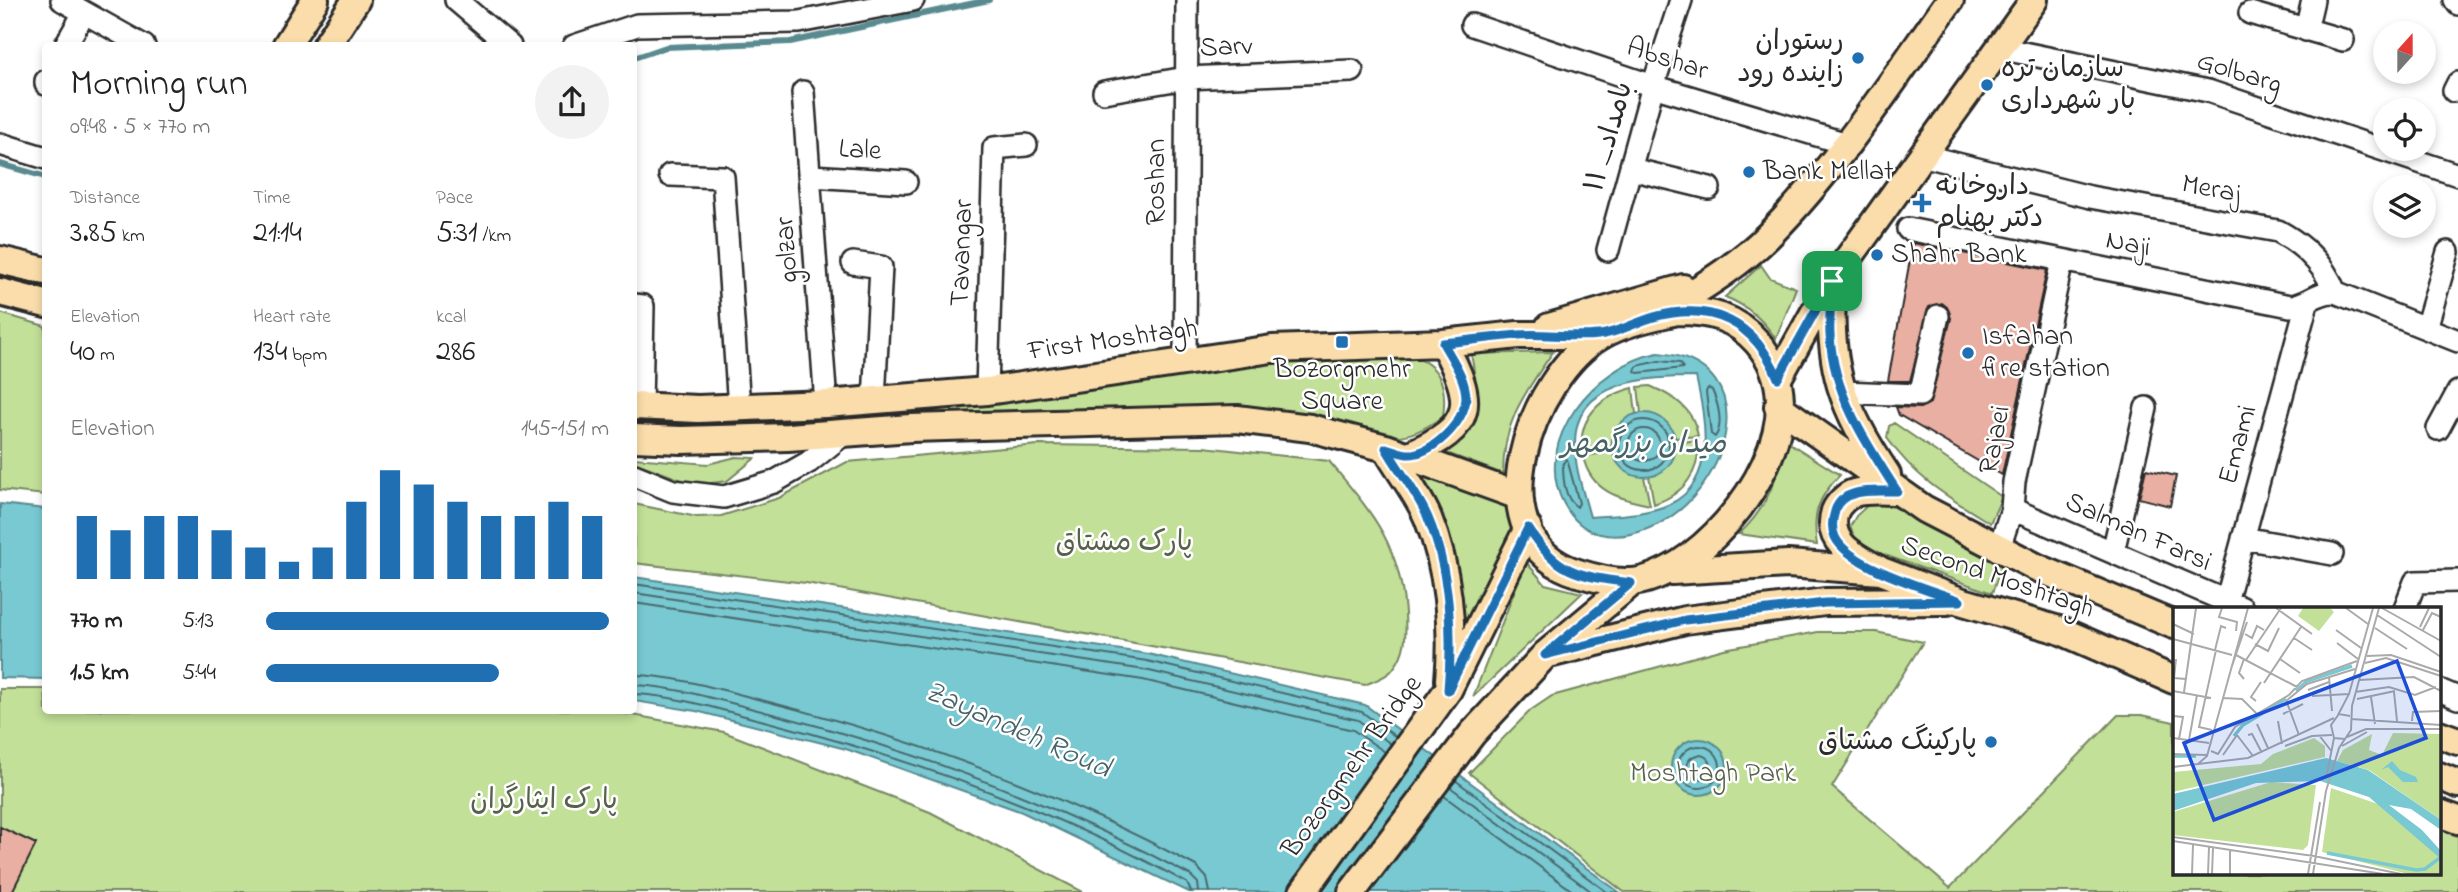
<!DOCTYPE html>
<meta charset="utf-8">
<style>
:root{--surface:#fff;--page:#f2f2f2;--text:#222;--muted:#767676;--accent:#1f6fb2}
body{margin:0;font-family:"Indie Flower","Playpen Sans Arabic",sans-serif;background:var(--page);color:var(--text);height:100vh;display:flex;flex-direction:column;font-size:26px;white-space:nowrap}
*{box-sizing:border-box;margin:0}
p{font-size:23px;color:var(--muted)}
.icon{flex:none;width:38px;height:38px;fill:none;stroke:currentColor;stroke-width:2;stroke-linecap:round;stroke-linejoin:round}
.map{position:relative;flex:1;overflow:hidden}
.details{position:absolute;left:42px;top:42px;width:595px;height:672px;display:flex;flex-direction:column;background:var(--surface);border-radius:7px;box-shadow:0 4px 10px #0003}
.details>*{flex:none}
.needle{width:46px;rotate:21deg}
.controls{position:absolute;left:2373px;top:21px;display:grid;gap:14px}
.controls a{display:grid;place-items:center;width:63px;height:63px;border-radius:50%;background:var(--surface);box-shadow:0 4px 10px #0003;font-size:35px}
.pin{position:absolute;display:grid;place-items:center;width:60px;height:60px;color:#fff;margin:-30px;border-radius:14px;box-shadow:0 4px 10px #0006}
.round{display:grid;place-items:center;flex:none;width:74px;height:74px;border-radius:37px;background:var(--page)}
.head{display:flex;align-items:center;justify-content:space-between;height:119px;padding:0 28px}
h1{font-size:38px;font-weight:600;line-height:52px}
.metrics{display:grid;grid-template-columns:repeat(3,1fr);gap:10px;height:119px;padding:7px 28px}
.metrics div{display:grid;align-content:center}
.metrics b{font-size:30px;font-weight:600}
.metrics small{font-size:19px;font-weight:400}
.metrics p{font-size:19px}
.chart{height:196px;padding:14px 28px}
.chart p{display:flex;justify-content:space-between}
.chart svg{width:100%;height:126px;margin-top:7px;stroke:var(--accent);stroke-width:6}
ul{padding:0 28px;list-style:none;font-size:23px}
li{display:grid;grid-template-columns:112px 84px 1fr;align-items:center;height:52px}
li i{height:18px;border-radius:9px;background:var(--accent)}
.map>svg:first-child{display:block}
</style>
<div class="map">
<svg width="2458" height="892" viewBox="0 0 2458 892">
<rect width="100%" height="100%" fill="#fff"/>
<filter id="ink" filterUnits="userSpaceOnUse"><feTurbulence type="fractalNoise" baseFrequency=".0143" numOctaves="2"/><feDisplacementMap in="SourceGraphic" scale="14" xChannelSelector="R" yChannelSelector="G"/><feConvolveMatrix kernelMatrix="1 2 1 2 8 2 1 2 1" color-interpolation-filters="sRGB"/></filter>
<g filter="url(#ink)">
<path fill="#c2e098" stroke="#768662" stroke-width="2" d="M1761,265L1770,278L1796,288L1776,339C1762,319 1748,306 1725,297Z
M0,313L45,326V495L0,490Z
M1553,352C1524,394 1503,421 1503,474L1444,452C1478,420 1480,397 1471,354Z
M1403,354C1438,361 1448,382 1443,416C1398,450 1380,434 1330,420L750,430L748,415L1237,365Z
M1650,386C1673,396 1694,408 1698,436L1675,438L1663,420L1641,413L1638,387Z
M1633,388L1636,414L1612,441V446L1582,451C1578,416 1602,396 1633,388Z
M1894,423L2002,497L1990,523C1948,497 1916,479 1887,438L1889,426Z
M1783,439L1840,475C1818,497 1812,514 1817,545L1739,534C1766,510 1780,475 1783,439Z
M1698,440C1701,472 1684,494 1654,504L1649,476L1656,475L1676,443Z
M1038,445L1204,447L1329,461C1371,512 1400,543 1405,613C1406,633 1407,652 1393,669C1388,677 1373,681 1365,685L806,583L634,563V504L697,517L721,516L779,498L847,462Z
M1613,452L1625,470L1644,477L1650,505C1619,499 1590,491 1583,456Z
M736,457L755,458L727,481L695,485L634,462V458L708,464Z
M1418,472L1504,504L1514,529L1463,637L1448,529Z
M1870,503L1894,507L2002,566L1992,593L1859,546L1850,527L1856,516Z
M1526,562L1545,584L1582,593L1473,697Z
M1818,632H1876L1923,642L1832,787L1950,888L2118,715H2142L2174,722V873H2439V829L2458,836V892H1624L1469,773L1531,710L1552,696L1724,649Z
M0,689H45L46,710H606L724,732L930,812L1083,892H0Z"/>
<path fill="#78c9d2" stroke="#598a8f" stroke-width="2" fill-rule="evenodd" d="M1658,353C1770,362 1729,499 1647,529C1632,535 1616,538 1600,534C1584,530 1572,519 1564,504C1530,441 1597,364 1658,353ZM1696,377C1705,418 1718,481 1670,504C1647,515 1615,515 1590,517C1584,494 1574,467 1575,443C1575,379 1649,377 1696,377Z
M1612 445a32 32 0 1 1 64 0a32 32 0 1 1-64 0Z
M0,504L45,509V679L0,678Z
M634,577L1148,654L1365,705L1619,892H1189L1022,812L846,749L696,711L634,701Z
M1671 767a28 28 0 1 1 56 0a28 28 0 1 1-56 0Z"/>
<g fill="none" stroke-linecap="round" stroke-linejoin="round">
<path stroke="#4a6a6e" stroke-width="2" d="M1659,361L1680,363L1683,368L1638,373L1635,371L1637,366Z
M1708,388L1712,390C1718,403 1724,425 1715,437L1711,434L1706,392Z
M1619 445a25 25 0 1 1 50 0a25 25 0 1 1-50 0Z
M1628 445a16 16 0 1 1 32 0a16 16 0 1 1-32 0Z
M1567,459L1579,503L1577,507C1564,499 1563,478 1563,463Z
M634,584L1147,661L1362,712L1396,737
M634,593L1145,670L1358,720L1391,744
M634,603L1143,680L1353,730L1385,752
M634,675C679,676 725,691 769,702C917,740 1062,793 1196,866L1207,878L1210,892
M634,685C679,687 725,702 769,713C915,750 1057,804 1190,875L1198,883L1199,892
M634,694C679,696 724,711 768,722C912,759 1057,811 1187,883L1191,892
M1678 767a21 21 0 1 1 42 0a21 21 0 1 1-42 0Z
M1687 767a12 12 0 1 1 24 0a12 12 0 1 1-24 0Z
M1455,780L1607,892
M1450,787L1592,892
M1444,796L1574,892"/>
<path stroke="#598a8f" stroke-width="6" d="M634,58L666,47L790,42L989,0
M0,164L46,177"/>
</g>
<path fill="#e8afa2" stroke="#2b2b2b" stroke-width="2" d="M1913,243L2047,270L2002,475L1899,415L1896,407L1920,408L1930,403L1951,318L1947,307L1942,303L1929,307L1910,381H1888Z
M2146,469L2176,476L2170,506L2139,498Z
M0,827L36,844L12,892H0Z"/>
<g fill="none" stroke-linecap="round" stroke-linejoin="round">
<defs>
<path id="minor" d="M62,0L144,46
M456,0L510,46
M2455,0L2458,4
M2250,13L2343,40
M1472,25L1653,86L1847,144
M2306,30L2313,0
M65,46L84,13
M574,46L637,25L799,22L913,0
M1999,48L2208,91L2458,175
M46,81V84
M2454,91L2458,83
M803,92L826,404
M1104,92L1186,78L1352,71
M0,144L46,158
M1921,155L2090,197L2278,231C2304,245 2324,264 2335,292
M1631,169L1709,188
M670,175L723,177L739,408
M811,176L906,182
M1908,229L2290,306C2307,305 2317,291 2335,292L2458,341
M1608,250L1653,86L1681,0
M853,263L881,267L874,400
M634,305L643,306L641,406
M2426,328L2448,252
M1185,364L1187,0
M987,391L994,148L1026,145
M1841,392L1920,395L1938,316
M2438,429L2458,392
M634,475L673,491L724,497L774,482L809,462L845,433
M2012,509L2242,608
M2243,538L2332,554
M1999,548L2012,509L2014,482L2062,261
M2113,552L2146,408
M2226,602L2307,303
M2405,608L2415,582L2458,581
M2439,690L2458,698"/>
<path id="major" d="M286,46L315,0
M326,46L356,0
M0,260L46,271
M1832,285C1828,368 1841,406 1887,475
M0,292L46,304
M1677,311C1710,311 1735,317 1757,342C1819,412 1743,524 1679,564C1666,572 1645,582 1630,582C1613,583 1594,578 1578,573C1471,541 1530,375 1602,335C1624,322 1653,317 1677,311Z
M1662,312C1699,289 1740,265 1770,234C1839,164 1893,80 1950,0
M1549,327L1683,288
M1778,378L1832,281L2034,0
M634,406L698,409L826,404L987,391L1272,349L1443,343L1518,335H1601
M1778,406L1924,509L2036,567L2174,625
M634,438L681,440L788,437L911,428L1237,419L1310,428L1386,448L1519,496
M1386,448C1399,471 1418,494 1428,518C1448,567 1454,628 1449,680
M1409,455C1476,426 1475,403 1443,343
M1878,569C1854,556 1825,542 1835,511C1838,504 1847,495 1854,493C1867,489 1884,491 1897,491
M1672,571L1788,564L1881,571L1960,601L2059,630L2174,680
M1545,655L1685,620L1825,602L1947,601
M2439,734L2458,741
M2439,776L2458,784
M2439,813L2458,820
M1303,892L1448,690L1528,528
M1352,892L1472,734L1545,655L1631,583"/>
</defs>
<use href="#minor" stroke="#2b2b2b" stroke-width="26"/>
<use href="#major" stroke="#2b2b2b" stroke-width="32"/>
<use href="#minor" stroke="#fff" stroke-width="21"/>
<use href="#major" stroke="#fbddab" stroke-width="26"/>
</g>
</g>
<g fill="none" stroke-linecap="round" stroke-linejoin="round" filter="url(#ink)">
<defs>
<path id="route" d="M1832,281C1831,298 1829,317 1830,335C1833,394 1866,443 1897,491C1876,492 1843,486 1835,511C1832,520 1831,528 1835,537C1849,567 1929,589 1960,601L1825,603L1685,620L1545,655L1631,583C1579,576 1557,574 1528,528L1448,690C1453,636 1450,569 1428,518C1418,494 1399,471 1386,448C1392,450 1400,453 1407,454C1431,456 1465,422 1466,398C1466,379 1452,359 1443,343C1468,341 1493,337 1518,335C1544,333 1572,338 1598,335C1616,334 1636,322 1654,317C1712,301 1755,322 1778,378Z"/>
</defs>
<use href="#route" stroke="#fff" stroke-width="14"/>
<use href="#route" stroke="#1f6fb2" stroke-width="9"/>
</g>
<g fill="#1f6fb2" stroke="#fff" stroke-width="2.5">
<circle cx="1858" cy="58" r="7"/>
<circle cx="1987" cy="85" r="7"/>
<circle cx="1749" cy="172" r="7"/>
<path d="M1918.5 192.5h7v7h7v7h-7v7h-7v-7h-7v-7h7z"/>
<circle cx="1877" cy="255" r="7"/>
<rect x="1335" y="335" width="14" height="14" rx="3.5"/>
<circle cx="1968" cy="353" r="7"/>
<circle cx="1991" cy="742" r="7"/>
</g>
<g text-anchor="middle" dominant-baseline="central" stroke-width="5" stroke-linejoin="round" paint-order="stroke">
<g font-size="28" fill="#2b2b2b" stroke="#fff" text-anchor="start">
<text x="1844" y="42" text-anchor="end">رستوران<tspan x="1844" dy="32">زاینده رود</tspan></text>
<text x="2001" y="69">سازمان تره<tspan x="2001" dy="32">بار شهرداری</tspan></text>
<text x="1763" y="172">Bank Mellat</text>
<text x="1936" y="187">داروخانه<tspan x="1936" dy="32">دکتر بهنام</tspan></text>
<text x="1891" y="255">Shahr Bank</text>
<text x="1982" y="337">Isfahan<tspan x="1982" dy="32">fire station</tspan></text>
<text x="1342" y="370" text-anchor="middle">Bozorgmehr<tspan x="1342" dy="32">Square</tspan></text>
<text x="1977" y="742" text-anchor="end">پارکینگ مشتاق</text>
</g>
<g font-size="28" fill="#2b2b2b" stroke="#fff">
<text transform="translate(1226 48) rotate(-2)">Sarv</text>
<text transform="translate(1667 60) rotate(18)">Abshar</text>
<text transform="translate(2239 74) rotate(17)">Golbarg</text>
<text transform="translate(1610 137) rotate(-74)">۱۱ _بامداد</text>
<text transform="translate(860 151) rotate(3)">Lale</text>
<text transform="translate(1157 182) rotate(-90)">Roshan</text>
<text transform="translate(2211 190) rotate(10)">Meraj</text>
<text transform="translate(2128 245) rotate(11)">Naji</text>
<text transform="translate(788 250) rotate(-94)">golzar</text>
<text transform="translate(963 253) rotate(-88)">Tavangar</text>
<text transform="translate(1113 341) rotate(-8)">First Moshtagh</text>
<text transform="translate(1996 440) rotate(-79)">Rajaei</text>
<text transform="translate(2239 445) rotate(-75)">Emami</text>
<text transform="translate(2138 533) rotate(24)">Salman Farsi</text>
<text transform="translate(1997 578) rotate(19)">Second Moshtagh</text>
<text transform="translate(1353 767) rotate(-54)">Bozorgmehr Bridge</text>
</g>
<g font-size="28" fill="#58614c" stroke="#fff">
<text x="1124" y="543">پارک مشتاق</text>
<text x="1713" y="774">Moshtagh Park</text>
<text x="544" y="801">پارک ایثارگران</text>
</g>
<g font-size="30" font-style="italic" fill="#466265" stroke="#fff">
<text x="1644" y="445">میدان بزرگمهر</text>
<text transform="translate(1017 731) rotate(24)">Zayandeh Roud</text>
</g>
</g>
<g transform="translate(2173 607)">
<rect width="268" height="268" fill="#fff"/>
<path d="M130,1H157L161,5L146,24L125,9ZM220,126L268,127V213L196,163L164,154L170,143L199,127L196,143L209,148ZM141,131L152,139V150L0,185V165L88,157L100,147ZM98,175L143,178L135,238L130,243L0,228V205ZM158,181L205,197L236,220L268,252V267H235L149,245Z" fill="#c2e098"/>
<path d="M153,151L195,163L268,213V223L238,202L216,198L249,223L268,244V252L196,190L147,174L83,176L0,204V187ZM219,154L227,163L243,170L245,175H230L215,160L208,163Z" fill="#78c9d2"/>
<path fill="none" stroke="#78c9d2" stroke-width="3.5" d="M123,84L134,74L179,59M61,129L70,118L113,92M1,149H23M154,246L243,263L252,262L268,250"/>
<path fill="none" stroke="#aaa" stroke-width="2" d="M49,1L46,10L64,15L63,24M103,1L139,27M173,1L195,17M209,1L268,34M204,8L268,50M0,17L21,27M247,20L256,1M202,21L234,42M163,23L188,41M250,23L259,6L268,10M72,27L79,31L84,19L91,23M121,31L139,43M0,32L59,48M164,36L185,52M82,37L95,44L106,21M42,43L48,19L53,21M63,48L124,80M194,49L218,48L268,65M3,52L1,71L13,72M71,52L66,66L71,72M107,52L127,66M73,53L108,1M192,56L213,51L268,69M59,59L74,15M156,70L159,104M186,73L241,70L268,84M91,76L128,20M135,83L156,75M0,84L38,91M11,85L23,1M182,85L216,80L242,88L263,80M221,85L224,114M139,89L176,87M198,90L202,117M50,91L69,92L85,108M184,92L222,84M113,93L126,128M83,94L78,90L88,75M113,94L134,77L182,62M110,107L130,97M165,108L176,87L200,1M0,109L10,110L6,132M178,112L268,118M105,114L109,137M239,114L240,105L268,104M84,117L95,141M39,123L26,120L43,43M64,128L80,149M75,128L79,127L88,144M146,128L159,145M174,130L193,122H268M0,131L36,136M172,132L161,131L158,118L166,107L177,109M16,133L24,88M112,139L139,129L159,128M169,139L194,125M38,144L45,147L62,120L116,88L129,74L184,54M0,147L34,148M50,148L64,128M25,157L34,149L75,1M0,160L75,151L161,111M153,172L161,131M0,230L141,249L228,267M0,234L210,267M19,267L20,238M35,267L36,240M39,267L40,241M57,267V243M135,267L147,195M140,267L153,184L166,141L178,123L179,99L206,1"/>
<path fill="#1d4ed8" fill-opacity="0.15" stroke="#1d4ed8" stroke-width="3.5" d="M224,54L253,131L41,213L11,136Z"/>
<rect width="268" height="268" fill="none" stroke="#2b2b2b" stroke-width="3.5"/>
</g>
</svg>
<div class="controls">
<a><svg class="needle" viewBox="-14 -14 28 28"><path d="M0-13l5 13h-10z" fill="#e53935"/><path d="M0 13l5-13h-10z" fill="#767676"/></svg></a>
<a><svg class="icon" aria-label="locate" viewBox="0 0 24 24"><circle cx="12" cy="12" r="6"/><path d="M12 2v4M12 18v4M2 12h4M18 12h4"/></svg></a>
<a><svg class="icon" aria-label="layers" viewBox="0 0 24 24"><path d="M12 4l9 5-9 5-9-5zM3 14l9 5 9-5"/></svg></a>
</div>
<div class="pin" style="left:1832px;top:281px;background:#1e9e55"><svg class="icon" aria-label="arrive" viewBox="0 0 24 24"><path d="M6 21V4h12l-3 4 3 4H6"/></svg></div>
<section class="details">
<div class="head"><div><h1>Morning run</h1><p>09:48 · 5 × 770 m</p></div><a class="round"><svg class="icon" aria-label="share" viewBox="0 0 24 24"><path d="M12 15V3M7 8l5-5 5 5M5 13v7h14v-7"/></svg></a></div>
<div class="metrics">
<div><p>Distance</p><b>3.85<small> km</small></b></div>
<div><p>Time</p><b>21:14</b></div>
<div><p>Pace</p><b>5:31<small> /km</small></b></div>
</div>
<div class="metrics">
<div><p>Elevation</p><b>40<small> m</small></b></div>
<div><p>Heart rate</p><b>134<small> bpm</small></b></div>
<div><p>kcal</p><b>286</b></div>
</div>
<div class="chart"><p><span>Elevation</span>145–151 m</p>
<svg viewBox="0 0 160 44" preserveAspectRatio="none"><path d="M5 44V22M15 44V27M25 44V22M35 44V22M45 44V27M55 44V33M65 44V38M75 44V33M85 44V17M95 44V6M105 44V11M115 44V17M125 44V22M135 44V22M145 44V17M155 44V22"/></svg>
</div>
<ul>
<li><b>770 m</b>5:13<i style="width:100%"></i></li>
<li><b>1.5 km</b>5:44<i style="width:68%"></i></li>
</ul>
</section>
</div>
